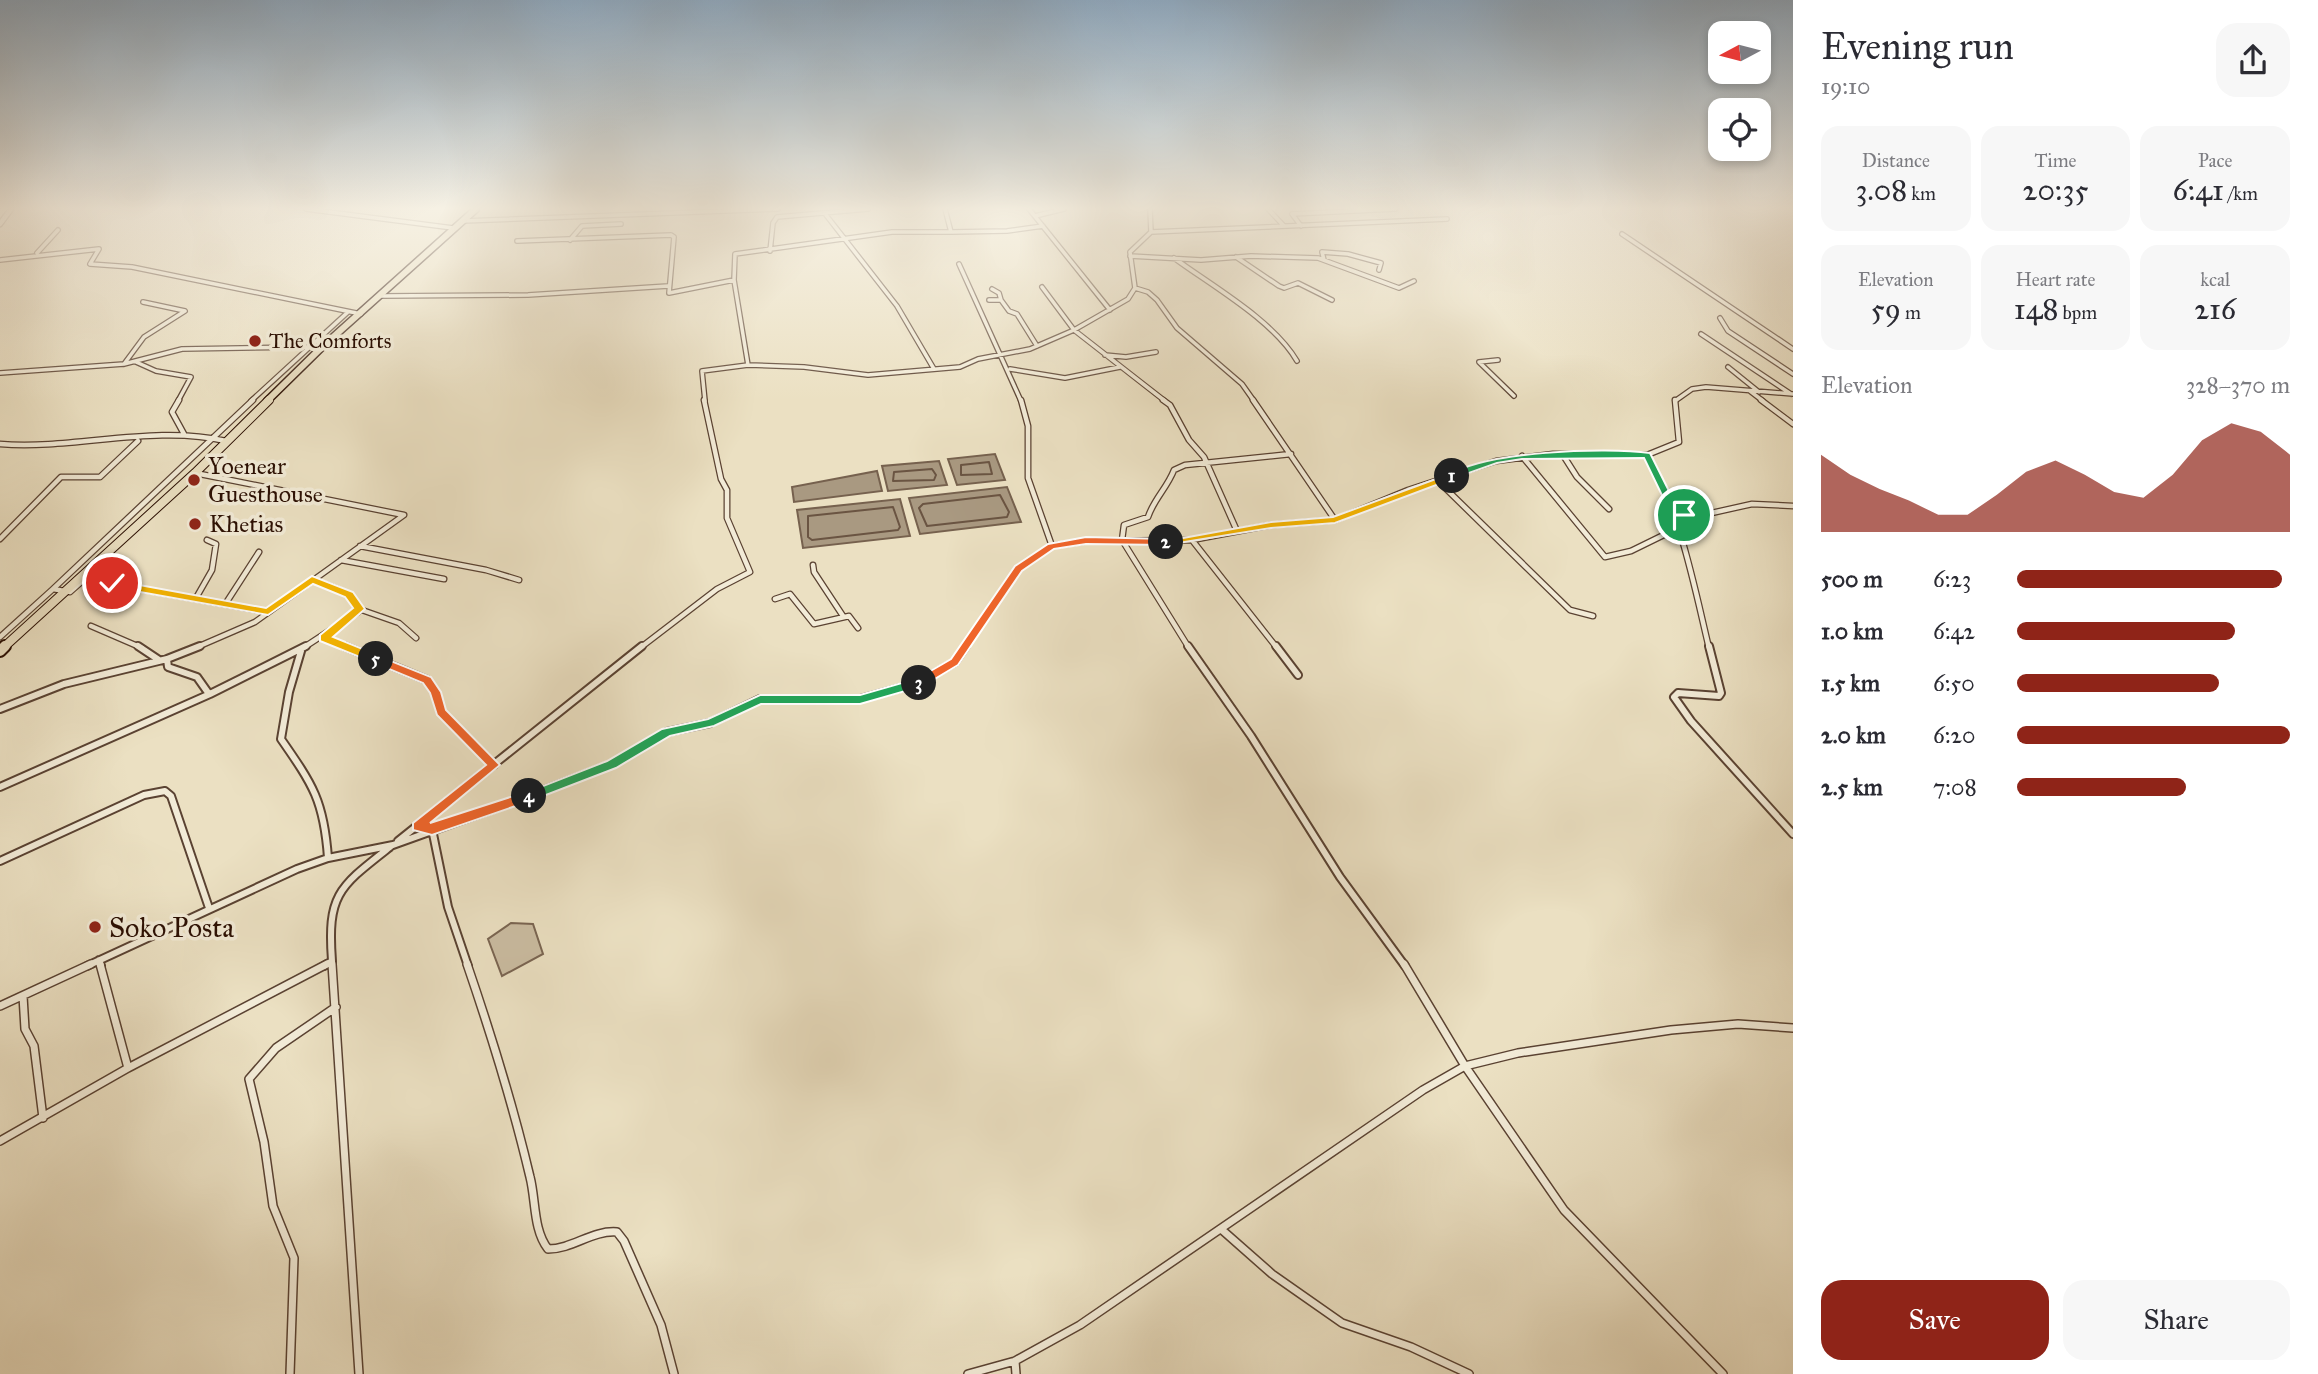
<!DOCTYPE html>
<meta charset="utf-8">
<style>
:root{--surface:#fff;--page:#f7f7f7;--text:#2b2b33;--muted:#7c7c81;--accent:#8f2418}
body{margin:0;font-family:"IM FELL Great Primer",serif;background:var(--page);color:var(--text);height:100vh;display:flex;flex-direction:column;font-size:26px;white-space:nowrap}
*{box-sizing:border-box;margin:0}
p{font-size:23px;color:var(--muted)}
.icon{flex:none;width:38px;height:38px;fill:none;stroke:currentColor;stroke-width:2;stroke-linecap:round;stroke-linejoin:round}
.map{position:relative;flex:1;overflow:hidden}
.drawer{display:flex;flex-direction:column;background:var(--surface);width:525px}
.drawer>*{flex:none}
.needle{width:46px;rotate:263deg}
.fabs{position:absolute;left:1708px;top:21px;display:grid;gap:14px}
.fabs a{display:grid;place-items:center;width:63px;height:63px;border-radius:14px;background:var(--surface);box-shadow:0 4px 10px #0003;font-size:35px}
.pin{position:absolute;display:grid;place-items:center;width:60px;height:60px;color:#fff;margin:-30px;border:4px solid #fff;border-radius:50%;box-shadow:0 2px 7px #0007}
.km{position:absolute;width:35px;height:35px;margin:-18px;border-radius:50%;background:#222;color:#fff;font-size:19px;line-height:35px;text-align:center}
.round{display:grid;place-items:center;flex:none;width:74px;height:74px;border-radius:21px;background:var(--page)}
.headline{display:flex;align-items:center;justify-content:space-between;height:119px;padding:0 28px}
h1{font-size:38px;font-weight:600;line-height:52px}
.stats{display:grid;grid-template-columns:repeat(3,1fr);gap:10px;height:119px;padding:7px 28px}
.stats div{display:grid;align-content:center;border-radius:18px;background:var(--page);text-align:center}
.stats b{font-size:30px;font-weight:600}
.stats small{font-size:19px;font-weight:400}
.stats p{font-size:19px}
.chart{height:196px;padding:14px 28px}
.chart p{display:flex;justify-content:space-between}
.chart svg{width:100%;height:126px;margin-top:7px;fill:var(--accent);opacity:.7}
.action{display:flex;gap:14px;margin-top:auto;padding:14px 28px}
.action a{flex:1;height:80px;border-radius:21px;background:var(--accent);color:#fff;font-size:28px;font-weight:600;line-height:80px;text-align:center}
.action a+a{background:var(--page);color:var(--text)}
ul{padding:0 28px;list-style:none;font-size:23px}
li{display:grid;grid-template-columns:112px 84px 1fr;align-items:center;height:52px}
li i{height:18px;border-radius:9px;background:var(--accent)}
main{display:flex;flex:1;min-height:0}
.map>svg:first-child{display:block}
</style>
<main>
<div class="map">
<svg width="1793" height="1374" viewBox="0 0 1793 1374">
<rect width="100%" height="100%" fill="#ebe0c2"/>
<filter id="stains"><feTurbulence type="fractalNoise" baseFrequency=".00286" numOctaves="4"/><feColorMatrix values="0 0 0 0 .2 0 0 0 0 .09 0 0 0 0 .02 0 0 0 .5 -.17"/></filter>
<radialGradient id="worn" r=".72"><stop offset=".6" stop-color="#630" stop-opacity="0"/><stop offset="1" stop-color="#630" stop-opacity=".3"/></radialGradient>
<path fill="#cabca1" stroke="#7a6552" stroke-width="2" d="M511,923L533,924L543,954L502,976L488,939Z"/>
<path fill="#a99981" stroke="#76614e" stroke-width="2" d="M995,454L1005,480L957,485L948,459Z
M939,461L947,485L888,491L882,466Z
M877,471L882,491L794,502L792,487Z
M1007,487L1021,522L920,534L909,498Z
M900,499L910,536L803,548L797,510Z"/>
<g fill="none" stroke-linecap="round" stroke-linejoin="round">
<path stroke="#6a5442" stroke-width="2" d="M989,462L992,474L961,475V465Z
M932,469L936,475L934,480L893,481L894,472Z
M1000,495L1009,512L1007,517L927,526L919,508L923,504Z
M893,507L900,527L898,530L812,540L808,537V516Z"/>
<defs>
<path id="minor-far3" d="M306,209L453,228
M1029,209L1110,310
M1268,209L1284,226
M826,215L897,306L934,369
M1035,216L1064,209
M462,221L778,209
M1301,226L1292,214L1395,209
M951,232L1007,231L1043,226
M1151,232L1447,219
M1622,234L1793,349
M570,240L582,226L621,224
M517,241L671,235L674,237L669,293L734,280
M770,251L773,223L777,217L868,209
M37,253L58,230
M1130,256L1201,260L1251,256L1318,258L1399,288L1414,281
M1236,257L1279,286L1284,288L1298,283L1332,300
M1174,258C1212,286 1273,320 1297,361
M0,260L99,249L90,264L132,267L361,314
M1324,260L1322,252L1348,254L1381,263L1379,270
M959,264L1021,401
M1042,287L1074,330L1165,401
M1135,288L1148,292L1157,300L1177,328L1242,384L1254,401
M992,289L999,293L1001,300
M382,296L528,295L668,286
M989,300H1001L1009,311L1017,314L1037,346
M1720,318L1728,331L1793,374
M1701,334L1791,394
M1105,355L1126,357L1156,352
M1498,360L1479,362L1514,396
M136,362L156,371L191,377L178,401
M124,364L144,337L185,311L143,302
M748,365L734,280L735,254L892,232H951L945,209
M1728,367L1759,392
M1010,369L1065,378L1120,367
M0,373L124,364L182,349L309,347
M1750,391L1763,401
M251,401L348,312
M705,401L702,371L748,365L804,367L868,375L960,367L978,359L1030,349L1074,330L1128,299L1135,288L1130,252L1151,232L1150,209
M1675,401L1692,389L1706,387L1793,394"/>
<path id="minor-far2" d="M179,400L172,412L184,434
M1021,400L1028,426V478L1052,546
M1163,400L1170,405L1189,440L1204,457L1237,531
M1253,400L1335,520
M1761,400L1793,424
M0,444C75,450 153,424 226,441
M1563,455L1577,477L1609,509
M1647,455C1681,515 1693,581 1709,648
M1522,456L1605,557L1631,551L1678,528
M195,473L404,515L255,622L195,648
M1438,481L1570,610L1593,616
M1675,514H1707L1752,504L1793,506
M0,539L61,477H100L138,441
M1192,540L1277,648
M360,546L486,570L519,580
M341,560L444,579
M813,565L814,572L843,616
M96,569L70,592L53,589L253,400
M85,579L268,612
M196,598L212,570L216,544L207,540
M775,599L790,594L814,624L849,616L858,628
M226,603L259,552
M359,609L399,623L416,638
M91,626L142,648
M0,637L53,589
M324,638L349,648
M303,648L358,612C354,590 330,587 312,580
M640,648L717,589L750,572L727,518V490L721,479L704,400
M964,648L1018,569L1052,546L1086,541L1192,540L1271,525L1335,520L1408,490L1496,461L1553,454L1647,455L1679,442L1675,400
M1189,648L1122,540L1124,525L1148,517C1154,499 1167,488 1174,470L1185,465L1291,454"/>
<path id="minor-far1" d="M138,646L159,660
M344,646L427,680L435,692L441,712L494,765
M1188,646L1251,736L1340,877L1405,966
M1276,646L1298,675
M1709,646L1721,693L1719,696L1678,693L1674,697L1691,721L1793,834
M301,651L289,692L281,739C313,785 324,801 328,858
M167,659L168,667L197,677L209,694
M0,709L64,684L167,659L200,646
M0,787L210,694L306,646
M417,826L432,829L448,907L468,966
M398,841L642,646
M0,861L144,795L165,791L171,796L209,908
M99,960L101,966
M332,961V966
M87,966L297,869L328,858L393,845L521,799L612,764L667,732L710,723L760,699H860L918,683L955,662L966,646
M324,966L332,961C327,894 339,887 390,847"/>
<path id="minor" d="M100,964L128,1068
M332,964L359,1374
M467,964C491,1034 513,1105 530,1177C536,1200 533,1230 548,1249C573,1249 592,1230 617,1232L624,1241L661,1325L674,1374
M1404,964L1465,1066L1564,1210L1723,1374
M23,996L25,1029L34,1046L43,1118
M0,1006L91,964
M0,1141L128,1068L327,964
M1221,1229L1272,1274L1342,1323L1411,1347L1469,1374
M1015,1361L1016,1374
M290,1374L294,1258L273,1206L264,1142L249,1079L276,1048L336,1007
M968,1374L1015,1361L1080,1325L1423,1090L1465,1066L1518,1053L1671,1030L1738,1024L1793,1028"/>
<path id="tertiary" d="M0,224L11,209"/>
<path id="trunk-far2" d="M267,401L322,347L476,209"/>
<path id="trunk-far1" d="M3,648L195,473L269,400"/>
<path id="trunk" d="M0,651L5,646"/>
</defs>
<use href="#minor-far3" stroke="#5a4232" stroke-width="6"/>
<use href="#minor-far2" stroke="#5a4232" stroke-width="7"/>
<use href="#minor-far1" stroke="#5a4232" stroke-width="10"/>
<use href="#minor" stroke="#5a4232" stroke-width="10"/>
<use href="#tertiary" stroke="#5a4232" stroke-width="7"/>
<use href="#trunk-far2" stroke="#2a0e02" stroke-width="9"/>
<use href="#trunk-far1" stroke="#2a0e02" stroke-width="10"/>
<use href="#trunk" stroke="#2a0e02" stroke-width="14"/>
<use href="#minor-far3" stroke="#f2ebd7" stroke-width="3.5"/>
<use href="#minor-far2" stroke="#f2ebd7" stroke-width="4.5"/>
<use href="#minor-far1" stroke="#f2ebd7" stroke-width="6"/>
<use href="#minor" stroke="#f2ebd7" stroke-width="7"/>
<use href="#tertiary" stroke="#f2ebd7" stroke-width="4.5"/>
<use href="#trunk-far2" stroke="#ebe0c2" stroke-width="6"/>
<use href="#trunk-far1" stroke="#ebe0c2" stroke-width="8"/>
<use href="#trunk" stroke="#ebe0c2" stroke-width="10"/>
</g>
<linearGradient id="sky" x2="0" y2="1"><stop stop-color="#8fa9bf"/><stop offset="0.52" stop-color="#f6f1e4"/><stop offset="1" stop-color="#f6f1e4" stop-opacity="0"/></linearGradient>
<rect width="1793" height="401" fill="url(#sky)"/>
<path fill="#22a559" stroke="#fff" stroke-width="2" d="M1650,453L1679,511L1688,513V517L1672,516L1644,458L1522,459L1497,463L1452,479L1448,476C1483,451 1606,447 1650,453Z"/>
<path fill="#f5b400" stroke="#fff" stroke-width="2" d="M1452,473L1455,478L1335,523L1271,528L1166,545L1161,542L1271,522L1333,517Z"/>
<path fill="#f0652b" stroke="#fff" stroke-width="2" d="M1086,537L1166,539L1171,542L1166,545L1086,544L1054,549L1022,571L958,665L923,686H915V680L951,659L1015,566L1048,544Z"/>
<path fill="#22a559" stroke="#fff" stroke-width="2" d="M919,678L924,683L923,686L860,704H761L714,726L670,736L616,768L533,800H525L523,796L525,793L607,761L662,729L708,719L760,695H860Z"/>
<path fill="#f0652b" stroke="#fff" stroke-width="2" d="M376,655L431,677L441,692L446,710L500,765L430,823L529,791L533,793V800L432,835L413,830V823L486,765L437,715L430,693L423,683L372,662V656Z"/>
<path fill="#f5b400" stroke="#fff" stroke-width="2" d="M312,576L353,592L365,609L333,637L380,656V662H372L320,641V635L353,608L345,597L313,584L268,615L112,587L107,583L112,580L266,608Z"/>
<g fill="#8f2418" stroke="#f2ebd7" stroke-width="2.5">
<circle cx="255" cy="341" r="7"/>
<circle cx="194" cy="480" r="7"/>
<circle cx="195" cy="524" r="7"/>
<circle cx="95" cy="927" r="7"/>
</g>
<g text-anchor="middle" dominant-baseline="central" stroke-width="7" stroke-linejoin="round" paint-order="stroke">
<g font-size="21" fill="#2a0e02" stroke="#f2ebd7" text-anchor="start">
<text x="269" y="341">The Comforts</text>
</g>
<g font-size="24" fill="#2a0e02" stroke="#f2ebd7" text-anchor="start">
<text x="208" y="466">Yoenear<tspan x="208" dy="28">Guesthouse</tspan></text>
<text x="209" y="524">Khetias</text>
</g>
<g font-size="28" fill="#2a0e02" stroke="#f2ebd7" text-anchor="start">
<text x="109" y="927">Soko Posta</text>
</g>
</g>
<rect width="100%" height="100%" filter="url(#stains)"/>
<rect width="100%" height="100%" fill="url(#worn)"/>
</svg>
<div class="fabs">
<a><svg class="needle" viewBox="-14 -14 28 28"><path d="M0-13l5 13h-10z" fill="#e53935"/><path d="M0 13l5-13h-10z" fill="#7c7c81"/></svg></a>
<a><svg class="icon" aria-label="locate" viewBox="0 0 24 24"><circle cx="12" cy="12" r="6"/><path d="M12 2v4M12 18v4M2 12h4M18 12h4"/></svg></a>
</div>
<div class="pin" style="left:1684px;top:515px;background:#1e9e55"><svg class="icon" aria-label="arrive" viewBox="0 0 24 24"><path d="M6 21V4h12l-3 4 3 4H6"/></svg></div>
<div class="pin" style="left:112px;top:583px;background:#d93025"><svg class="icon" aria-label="check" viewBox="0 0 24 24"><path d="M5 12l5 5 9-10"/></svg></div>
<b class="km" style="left:1452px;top:476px">1</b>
<b class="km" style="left:1166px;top:542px">2</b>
<b class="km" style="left:919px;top:683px">3</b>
<b class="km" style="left:529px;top:796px">4</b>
<b class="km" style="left:376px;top:659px">5</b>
</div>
<section class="drawer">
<div class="headline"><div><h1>Evening run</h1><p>19:10</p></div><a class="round"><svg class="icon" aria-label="share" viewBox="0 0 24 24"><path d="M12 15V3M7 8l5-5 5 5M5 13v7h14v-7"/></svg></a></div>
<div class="stats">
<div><p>Distance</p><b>3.08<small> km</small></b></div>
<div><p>Time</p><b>20:35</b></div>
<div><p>Pace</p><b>6:41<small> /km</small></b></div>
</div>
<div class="stats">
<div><p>Elevation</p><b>59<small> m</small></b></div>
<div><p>Heart rate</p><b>148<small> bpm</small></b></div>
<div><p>kcal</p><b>216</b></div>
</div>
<div class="chart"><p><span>Elevation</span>328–370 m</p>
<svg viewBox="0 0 160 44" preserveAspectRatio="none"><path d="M0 44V17L10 24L20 29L30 33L40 38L50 38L60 31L70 23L80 19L90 24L100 30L110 32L120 24L130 12L140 6L150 9L160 17V44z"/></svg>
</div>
<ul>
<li><b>500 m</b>6:23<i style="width:97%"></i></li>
<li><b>1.0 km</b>6:42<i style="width:80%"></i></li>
<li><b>1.5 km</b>6:50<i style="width:74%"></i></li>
<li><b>2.0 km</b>6:20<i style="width:100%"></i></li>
<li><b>2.5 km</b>7:08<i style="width:62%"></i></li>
</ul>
<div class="action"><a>Save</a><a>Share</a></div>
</section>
</main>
